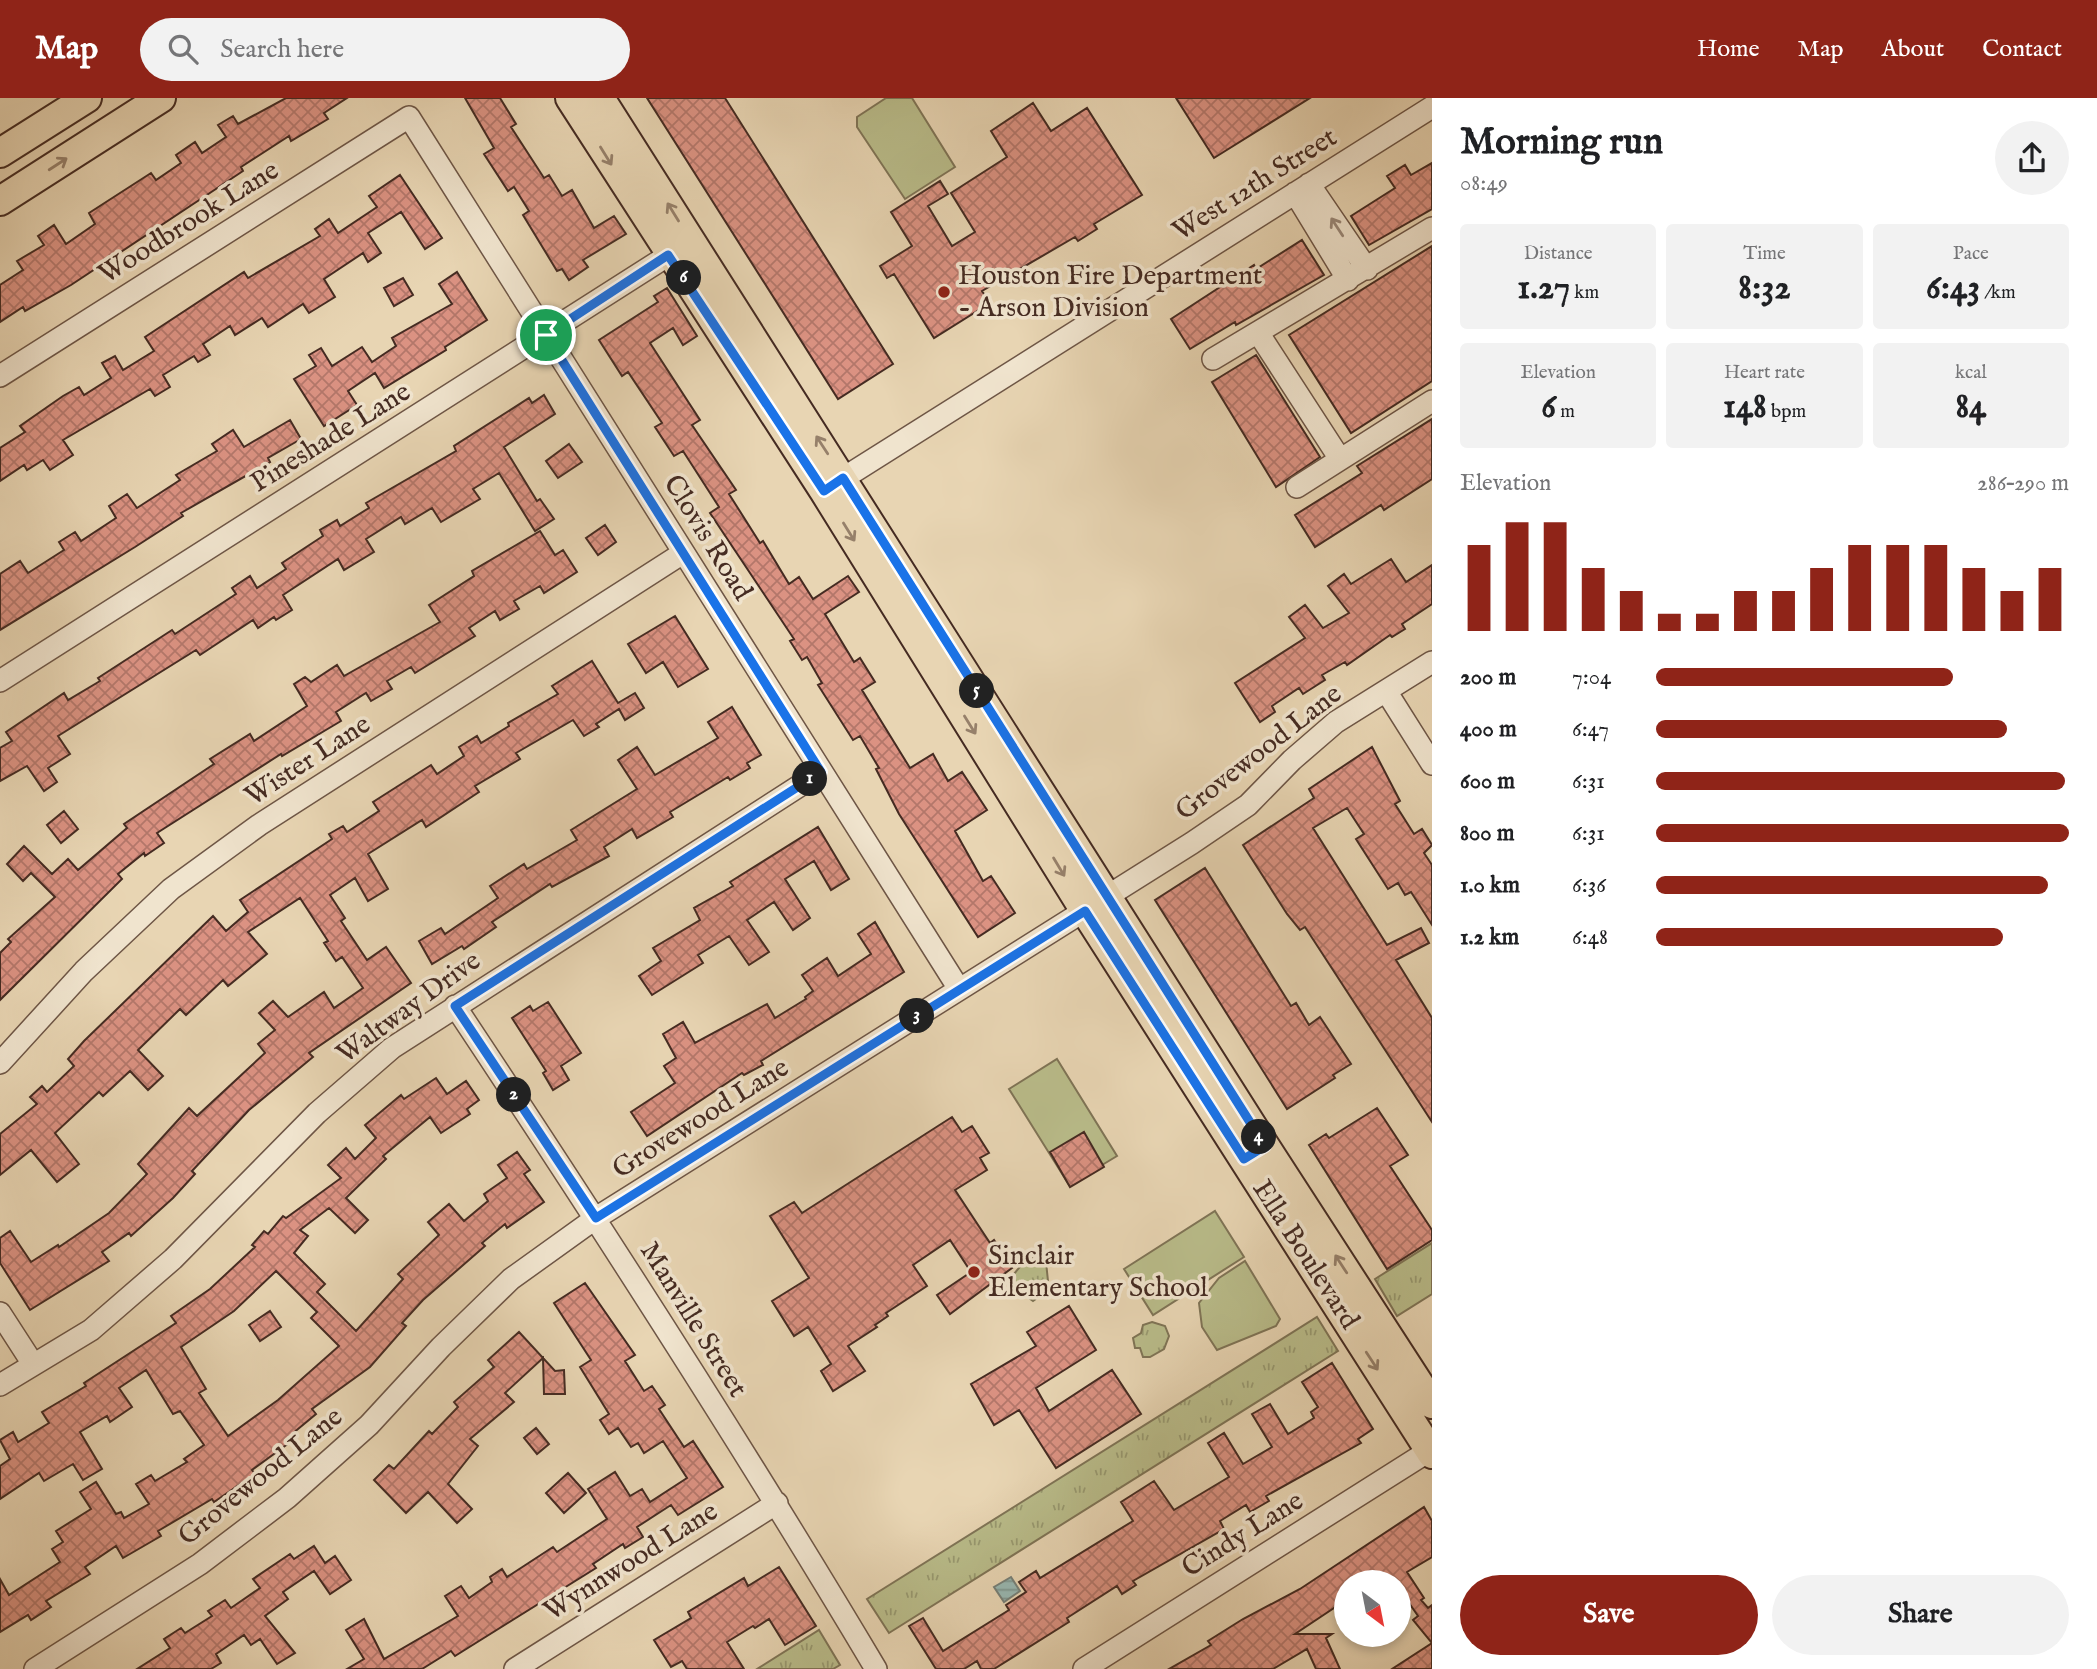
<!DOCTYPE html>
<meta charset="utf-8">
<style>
:root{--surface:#fff;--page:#f2f2f2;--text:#202124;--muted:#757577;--accent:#8f2418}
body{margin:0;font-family:"IM FELL English",serif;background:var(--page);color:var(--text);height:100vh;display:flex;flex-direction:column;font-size:26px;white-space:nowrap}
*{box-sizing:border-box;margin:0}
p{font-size:23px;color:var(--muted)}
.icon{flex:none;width:38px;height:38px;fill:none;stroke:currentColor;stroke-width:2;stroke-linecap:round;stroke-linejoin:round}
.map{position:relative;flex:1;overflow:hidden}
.panel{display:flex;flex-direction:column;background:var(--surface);width:665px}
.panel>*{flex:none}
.needle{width:46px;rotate:148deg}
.controls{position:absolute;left:1334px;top:1472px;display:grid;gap:14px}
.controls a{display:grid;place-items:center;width:77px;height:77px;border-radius:50%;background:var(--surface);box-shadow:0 4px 10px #0003;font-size:35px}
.pin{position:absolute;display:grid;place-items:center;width:60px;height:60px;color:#fff;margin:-30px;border:4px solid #fff;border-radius:50%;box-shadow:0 2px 7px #0007}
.km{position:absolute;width:35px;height:35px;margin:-18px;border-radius:50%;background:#222;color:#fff;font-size:19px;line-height:35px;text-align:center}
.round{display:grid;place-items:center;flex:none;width:74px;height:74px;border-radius:37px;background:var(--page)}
.headline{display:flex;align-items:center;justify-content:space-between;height:119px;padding:0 28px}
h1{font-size:38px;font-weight:700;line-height:52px}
.metrics{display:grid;grid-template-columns:repeat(3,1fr);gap:10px;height:119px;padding:7px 28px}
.metrics div{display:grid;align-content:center;border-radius:7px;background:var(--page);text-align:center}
.metrics b{font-size:35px;font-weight:700}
.metrics small{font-size:19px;font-weight:400}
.metrics p{font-size:19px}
.chart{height:196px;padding:14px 28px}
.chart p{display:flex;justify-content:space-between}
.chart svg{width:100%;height:126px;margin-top:7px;stroke:var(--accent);stroke-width:6}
.primary-button{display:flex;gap:14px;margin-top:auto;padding:14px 28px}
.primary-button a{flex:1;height:80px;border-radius:42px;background:var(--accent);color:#fff;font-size:28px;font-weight:700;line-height:80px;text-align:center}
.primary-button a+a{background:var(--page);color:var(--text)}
ul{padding:0 28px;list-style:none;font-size:23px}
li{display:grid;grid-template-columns:112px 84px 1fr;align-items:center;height:52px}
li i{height:18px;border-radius:9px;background:var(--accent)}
header{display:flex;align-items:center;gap:42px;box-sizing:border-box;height:98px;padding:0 35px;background:var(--accent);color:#fff}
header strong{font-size:33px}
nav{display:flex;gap:38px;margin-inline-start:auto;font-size:24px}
.search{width:490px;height:63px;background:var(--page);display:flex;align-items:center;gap:18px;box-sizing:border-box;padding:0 24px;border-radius:38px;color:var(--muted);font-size:26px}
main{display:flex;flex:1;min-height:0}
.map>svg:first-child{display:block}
</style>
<header>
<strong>Map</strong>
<div class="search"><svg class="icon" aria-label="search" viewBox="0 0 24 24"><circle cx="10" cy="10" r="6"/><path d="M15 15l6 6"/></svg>Search here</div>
<nav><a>Home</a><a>Map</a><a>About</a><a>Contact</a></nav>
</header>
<main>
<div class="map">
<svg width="1432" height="1571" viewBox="0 0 1432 1571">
<defs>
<pattern id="grass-tufts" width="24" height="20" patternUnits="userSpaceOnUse" patternTransform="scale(1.75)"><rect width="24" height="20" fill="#b9bc8a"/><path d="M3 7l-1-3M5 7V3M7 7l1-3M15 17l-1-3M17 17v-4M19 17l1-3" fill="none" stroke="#989970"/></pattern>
<pattern id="water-rules" width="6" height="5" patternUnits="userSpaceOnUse" patternTransform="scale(1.75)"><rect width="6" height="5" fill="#98b8b2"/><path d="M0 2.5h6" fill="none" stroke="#7e9690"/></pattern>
<pattern id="building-cross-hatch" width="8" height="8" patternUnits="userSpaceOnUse" patternTransform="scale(1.75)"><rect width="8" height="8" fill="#db9282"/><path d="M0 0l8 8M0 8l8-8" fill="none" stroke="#b3776a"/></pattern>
</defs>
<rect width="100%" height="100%" fill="#e8d5b3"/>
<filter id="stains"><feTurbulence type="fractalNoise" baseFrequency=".00286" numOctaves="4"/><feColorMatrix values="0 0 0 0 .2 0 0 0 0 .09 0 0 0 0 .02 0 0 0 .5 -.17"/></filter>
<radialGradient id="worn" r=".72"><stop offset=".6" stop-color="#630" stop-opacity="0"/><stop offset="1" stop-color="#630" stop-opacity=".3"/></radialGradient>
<path fill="url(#grass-tufts)" stroke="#7f7456" stroke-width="2" d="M1432,1145V1196L1397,1218L1375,1181Z
M1038,1158L1046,1164L1048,1183L1035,1193L1037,1200L1033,1203L1014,1189L1013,1177L1024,1164Z
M1317,1219L1338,1253L889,1535L867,1501Z
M1152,1224L1165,1228L1169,1238L1164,1251L1150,1259H1143L1140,1250H1135L1133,1240L1141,1235L1143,1227Z
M819,1532L840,1567L833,1571H757Z"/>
<path fill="#b9bc8a" stroke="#7f7456" stroke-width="2" d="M886,0H912L955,69L905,101L857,29V19Z
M1057,961L1117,1058L1069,1087L1009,991Z
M1215,1113L1244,1159L1153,1217L1124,1171Z
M1245,1163L1280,1221L1276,1228L1217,1252L1202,1229L1199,1205L1219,1180Z"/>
<path fill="url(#water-rules)" stroke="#778078" stroke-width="2" d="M1011,1479L1020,1493L1004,1504L994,1489Z"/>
<path fill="url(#building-cross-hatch)" stroke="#452b22" stroke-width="2" fill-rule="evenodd" d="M286,0H347L324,15L328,21L291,43L289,38L241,69L243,73L71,187L25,213L23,209L0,224V187L23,172L17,163L44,147L38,138L54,127L66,146L95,126L89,115L151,75L156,82L181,65L176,57L195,44L202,55L226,39L218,27L233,18L238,26Z
M465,0H500L516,26L511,29L544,80L549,77L562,98L572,92L594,130L614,118L626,136L583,162L588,169L569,182L562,171L557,173L523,117L529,113L514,89L508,93L484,56L494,50Z
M647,0H725L893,266L838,301Z
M1176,0H1310L1214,60Z
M1033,5L1051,33L1087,10L1142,97L1094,126L1097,131L1078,143L1075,139L982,193L990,205L934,240L894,176L887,180L880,168L912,148L891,114L940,83L948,96L928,108L952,148L975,134L951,95L1007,59L991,33Z
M1432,65V111L1369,147L1351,118L1395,90L1387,78L1405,67L1411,77Z
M400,77L442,140L425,151L401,114L368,135L381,155L368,164L363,155L324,181L335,199L309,215L303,206L268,229L262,220L235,237L230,228L203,246L210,257L198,264L194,258L163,277L170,289L155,298L150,291L63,342L73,357L50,372L43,362L27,372L24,367L0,383V350L25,334L20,328L63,298L79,289L84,297L111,280L102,265L115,258L123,272L154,253L145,239L244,174L248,180L320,138L315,131L329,121L338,135L377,109L369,98Z
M1302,142L1324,177L1236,227L1235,224L1190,251L1171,221L1254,167L1256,171Z
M1432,148V283L1351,335L1289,237Z
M457,174L487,222L445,249L446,252L384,290L375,275L348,293L357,307L324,328L294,281L316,268L309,257L321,250L332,268L362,249L372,264L396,248L392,240L452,206L439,186Z
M403,180L413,197L394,208L384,190Z
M667,190L697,238L683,247L673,230L650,245L700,322L692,327L736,392L729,396L760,445L763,443L789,486L799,479L813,501L848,478L859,494L825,516L854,564L860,560L875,584L862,592L910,670L933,656L948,683L962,674L987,712L955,733L983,783L991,778L1015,815L978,839L899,716L876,671L879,670L860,638L853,642L818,587L822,585L807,559L802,562L790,543L794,541L710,415L719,409L683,353L674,358L655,329L662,325L628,274L622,278L599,242L658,204L654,198Z
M1256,257L1320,359L1276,389L1212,284Z
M544,297L555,316L504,349L537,403L540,401L554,421L535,433L499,375L473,391L480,401L441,424L432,410L405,426L401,419L366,441L374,454L344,472L338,461L283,497L292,512L276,522L274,519L258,530L253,522L200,557L196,552L58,638L70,656L48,670L57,684L44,693L27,668L0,683V650L12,643L6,634L64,595L68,602L100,583L98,580L172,532L175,536L236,496L232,490L250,478L257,490L286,471L282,465L323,438L320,432L337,422L340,428L369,410L366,405L456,353L454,348L529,300L532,305Z
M1432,321V381L1384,412L1381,407L1315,449L1295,417L1362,375L1357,368Z
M290,322L301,341L268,360L270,364L181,415L183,418L135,449L0,532V476L20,463L28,475L64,452L59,444L75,434L81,443L116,420L109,408L127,396L137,410L180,382L176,377L217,353L212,346L233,332L244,349Z
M569,346L582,364L558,380L546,363Z
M605,427L616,444L598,457L586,440Z
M540,433L555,457L563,452L577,474L544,495L540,488L514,503L519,511L500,522L495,513L469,530L475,538L415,575L411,569L387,583L392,591L371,603L366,595L336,614L341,623L282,658L281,656L157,735L164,745L145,758L144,755L118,776L122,781L0,902V855L11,844L8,841L55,799L31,775L23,783L7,766L24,748L52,776L68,761L78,772L127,730L124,726L214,666L210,661L250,636L254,643L307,608L294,586L305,579L311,584L337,567L344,578L440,524L429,507L474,478L472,473Z
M1391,461L1406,484L1432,467V506L1402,526L1405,531L1392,539L1390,537L1347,567L1345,564L1322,577L1325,582L1303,596L1299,590L1272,608L1275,614L1260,624L1235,585L1305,540L1289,519L1305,507L1323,530L1349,515L1328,488L1344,476L1351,486Z
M675,518L708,571L678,589L663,564L646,575L628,546Z
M592,563L618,605L635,595L644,610L625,622L619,611L596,626L599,629L584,638L573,622L516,655L520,661L475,688L479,694L426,729L422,722L368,756L388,791L368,803L355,780L330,797L345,820L341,823L367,862L386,849L411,885L309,955L313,959L249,1012L192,1073L195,1076L173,1100L131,1138L129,1135L102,1154L109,1163L30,1212L0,1165V1140L10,1133L31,1164L58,1147L59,1149L109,1115L147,1076L138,1066L189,1010L197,1018L265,955L258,946L275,932L259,915L273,903L288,919L324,894L334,910L363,890L342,859L336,863L324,845L328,843L300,800L248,834L267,856L228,888L223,882L186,917L180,911L138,952L163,978L148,992L130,973L103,998L99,994L55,1035L79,1066L57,1084L31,1052L0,1077V1036L37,1006L30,999L42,988L47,994L74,968L68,961L84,943L213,818L226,833L248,814L240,802L332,741L329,736L343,728L347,734L379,713L373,704L431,667L437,676L464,658L459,649L477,638L481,645L509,628L508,625L558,596L552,588Z
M732,609L761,657L747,665L750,670L730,682L728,679L670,714L673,719L637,740L632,731L604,749L609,758L552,789L550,786L492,824L496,829L464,851L462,848L432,866L419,843L441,830L445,836L498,800L490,788L524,766L527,771L577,742L571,732L637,691L618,662L637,649L655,677L718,640L708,624Z
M1372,649L1400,703L1395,706L1414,736L1422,731L1432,747L1424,755L1432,767V827L1411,794L1405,797L1398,785L1388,791L1356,741L1364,736L1347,710L1313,730L1387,847L1421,830L1429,845L1396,862L1432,920V1024L1305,829L1300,832L1287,816L1243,747L1314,700L1309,691Z
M64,713L78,731L61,745L47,727Z
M818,729L849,781L831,792L814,763L785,781L810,820L793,832L774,804L747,822L769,854L749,867L729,838L698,857L703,865L652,897L639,878L661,863L653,850L700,822L694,810L733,788L730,784Z
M1205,770L1291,908L1296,905L1309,927L1320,919L1351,966L1333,977L1335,980L1287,1011L1155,802Z
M875,824L904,874L761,963L763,967L744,977L742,975L647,1038L631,1014L675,985L664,968L676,960L663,936L683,924L695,945L767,906L775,920L806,901L805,899L813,893L802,877L827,860L838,878L871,856L858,836Z
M548,904L581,955L561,968L569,982L553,992L543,975L546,973L512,920L530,908L533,913Z
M436,980L447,996L466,983L479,1002L467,1011L470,1016L441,1035L430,1019L383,1058L386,1061L346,1100L368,1122L355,1135L329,1110L300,1132L308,1138L294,1155L325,1186L317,1194L356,1233L403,1181L398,1176L439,1137L428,1124L449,1106L464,1123L488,1103L484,1096L507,1080L498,1067L517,1054L530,1072L524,1076L544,1104L507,1130L505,1126L482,1145L485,1148L423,1202L402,1225L406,1228L370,1269L312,1311L316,1316L292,1336L296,1340L252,1372L255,1376L214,1404L212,1401L158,1433L161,1438L123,1460L116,1448L85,1469L90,1476L46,1503L51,1509L31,1522L28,1517L0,1534V1481L9,1497L60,1464L52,1451L63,1444L56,1433L91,1411L80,1394L96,1384L116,1416L121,1414L124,1420L149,1406L136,1386L151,1377L155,1383L187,1364L184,1361L204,1347L180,1313L173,1316L146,1272L119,1290L132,1309L110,1324L107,1318L80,1334L102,1371L83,1382L73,1366L44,1383L39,1375L0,1401V1368L10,1361L0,1342L13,1334L18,1344L49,1325L42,1314L86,1288L84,1285L176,1225L171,1218L210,1191L255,1149L252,1147L264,1133L268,1136L283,1118L286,1120L341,1080L328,1067L346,1050L355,1061L376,1040L365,1027L401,997L404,1001ZM276,1173L317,1214L311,1220L339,1248L278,1302L228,1338L199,1295L206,1291L181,1249L234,1213Z
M1377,1010L1408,1057L1390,1068L1432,1132V1142L1387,1171L1309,1047L1326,1036L1329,1040Z
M952,1019L962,1034L972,1028L989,1055L980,1060L987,1072L955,1092L990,1145L994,1142L1012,1170L950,1216L937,1197L971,1174L950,1142L913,1167L927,1188L886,1215L888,1218L875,1227L877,1229L848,1248L865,1273L833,1293L821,1273L831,1266L808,1229L794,1238L772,1203L809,1180L770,1118L794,1104L802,1115Z
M1084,1034L1104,1069L1070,1089L1050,1054Z
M585,1185L635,1257L625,1263L644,1293L652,1288L665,1307L659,1311L684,1349L693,1343L723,1389L678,1417L671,1407L637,1429L643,1439L625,1450L623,1446L593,1466L596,1470L455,1558L451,1553L422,1571H347L364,1561L346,1532L364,1521L384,1561L458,1518L445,1498L461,1488L469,1500L492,1484L490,1479L502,1471L507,1479L553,1449L557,1454L607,1421L588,1391L615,1374L630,1398L642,1391L650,1404L687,1380L663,1343L644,1355L638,1345L631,1349L618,1330L609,1336L600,1322L609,1316L580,1269L591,1262L554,1205Z
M1069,1208L1096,1252L1036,1290L1049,1313L1112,1272L1141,1316L1056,1370L1019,1312L994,1327L971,1286L1036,1248L1027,1234Z
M270,1213L281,1229L260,1243L249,1227Z
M519,1234L555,1273L564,1272L565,1296H544L543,1260L505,1295L514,1304L470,1341L478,1348L448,1386L472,1411L457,1425L428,1394L406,1415L374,1382L389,1367L394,1371L429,1333L432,1336L458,1309L454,1304L494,1269L488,1262Z
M1332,1265L1373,1331L1358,1341L1361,1345L1266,1398L1269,1403L1250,1414L1246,1407L1220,1423L1224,1431L1133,1483L1136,1487L1122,1496L1117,1488L1067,1520L1069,1524L994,1571H981L977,1563L964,1571H936L909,1528L923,1520L943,1553L1009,1512L1006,1507L1026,1494L1019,1484L1036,1473L1040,1480L1133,1423L1121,1404L1154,1383L1174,1412L1229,1379L1208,1345L1224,1335L1243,1366L1272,1349L1252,1316L1270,1306L1288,1336L1314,1320L1311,1314L1318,1309L1302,1284Z
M536,1330L549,1346L537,1356L524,1340Z
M568,1375L586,1395L564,1415L546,1395Z
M1424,1409L1432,1423V1459L1407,1474L1424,1500L1421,1502L1428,1510L1432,1507V1571H1392L1432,1545L1413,1522L1418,1518L1398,1489V1484H1346V1502L1295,1536H1332L1326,1540L1340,1571H1316L1307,1551L1273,1571H1169L1211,1547L1208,1543L1243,1521L1300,1491Z
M314,1448L325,1465L335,1458L351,1482L330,1496L314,1473L283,1494L288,1501L265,1518L295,1555L277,1566L260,1541L251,1547L244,1537L216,1556L221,1565L211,1571H137L170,1550L164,1541L181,1530L185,1535L212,1518L208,1513L225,1502L231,1510L260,1490L253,1481L290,1456L294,1461Z
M779,1469L816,1528L785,1547L769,1521L755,1530L753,1528L727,1544L744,1571H687L682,1563L671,1569L654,1542L691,1520L688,1514L744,1480L748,1488Z"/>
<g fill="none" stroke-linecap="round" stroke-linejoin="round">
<defs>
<path id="minor" d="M1309,86L1367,171
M1295,95L1348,182
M1259,236L1340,361
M1213,261L1432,130
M0,278L409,19L959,891
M831,388L1432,9
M1297,389L1432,303
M0,583L683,148
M1386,593L1432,666
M455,908C600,1126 742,1346 876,1571
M0,965L84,873L171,791L259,727L683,455
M0,1215L33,1266
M0,1287L91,1232L173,1161L317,1015L392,950L821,674
M35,1571L200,1466L287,1400L369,1327L441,1249L511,1181L596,1120L1192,745L1248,707L1292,662L1336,624L1432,564
M515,1571L777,1405
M1084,1571L1432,1351"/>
<path id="major" d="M570,0L824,393L1085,813L1432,1356
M600,0L1265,1048L1432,1306
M0,55L87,0
M0,103L161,0"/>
</defs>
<use href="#minor" stroke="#6e5646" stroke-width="24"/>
<use href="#major" stroke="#452b22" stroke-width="32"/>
<use href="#minor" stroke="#f0e4ce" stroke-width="21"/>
<use href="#major" stroke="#e8d5b3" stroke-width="28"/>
</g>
<defs><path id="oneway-shaft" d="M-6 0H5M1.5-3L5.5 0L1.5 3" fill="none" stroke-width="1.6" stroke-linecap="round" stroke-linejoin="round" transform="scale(1.75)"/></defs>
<g stroke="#96806a">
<use href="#oneway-shaft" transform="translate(606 58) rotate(58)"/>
<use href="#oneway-shaft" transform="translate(58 66) rotate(-33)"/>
<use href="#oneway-shaft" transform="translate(673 114) rotate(-122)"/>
<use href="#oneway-shaft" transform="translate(822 347) rotate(-123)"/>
<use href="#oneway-shaft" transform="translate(849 434) rotate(58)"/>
<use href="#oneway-shaft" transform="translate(970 627) rotate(58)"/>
<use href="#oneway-shaft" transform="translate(1059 769) rotate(59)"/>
<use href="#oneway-shaft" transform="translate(1341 1166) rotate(-123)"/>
<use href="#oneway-shaft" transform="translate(1372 1263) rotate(57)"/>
</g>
<use stroke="#9a8878" href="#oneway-shaft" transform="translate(1337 129) rotate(-123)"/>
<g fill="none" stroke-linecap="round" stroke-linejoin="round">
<defs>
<path id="route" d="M668,157L824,393L843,380L1265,1048L1244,1061L1085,813L596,1120L455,908L821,674L546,237Z"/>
</defs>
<use href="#route" stroke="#fff" stroke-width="14"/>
<use href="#route" stroke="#1a73e8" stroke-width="9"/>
</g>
<g fill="#8f2418" stroke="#f0e4ce" stroke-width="2.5">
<circle cx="944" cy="194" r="7"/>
<circle cx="974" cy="1174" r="7"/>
</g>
<g text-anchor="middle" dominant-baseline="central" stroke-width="7" stroke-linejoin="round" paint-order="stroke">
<g font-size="28" fill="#452b22" stroke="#f0e4ce">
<text transform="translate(1255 87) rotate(-32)">West 12th Street</text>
<text transform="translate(189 125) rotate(-32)">Woodbrook Lane</text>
<text transform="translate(331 340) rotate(-32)">Pineshade Lane</text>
<text transform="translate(707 440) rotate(58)">Clovis Road</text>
<text transform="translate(1259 655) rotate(-38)">Grovewood Lane</text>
<text transform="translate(308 663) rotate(-33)">Wister Lane</text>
<text transform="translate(409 910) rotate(-36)">Waltway Drive</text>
<text transform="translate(701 1021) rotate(-32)">Grovewood Lane</text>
<text transform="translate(1305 1157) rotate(57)">Ella Boulevard</text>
<text transform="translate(693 1222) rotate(58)">Manville Street</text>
<text transform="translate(261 1379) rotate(-39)">Grovewood Lane</text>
<text transform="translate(1243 1437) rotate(-32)">Cindy Lane</text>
<text transform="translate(631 1464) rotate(-32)">Wynnwood Lane</text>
</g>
<g font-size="28" fill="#452b22" stroke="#f0e4ce" text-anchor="start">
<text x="958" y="178">Houston Fire Department<tspan x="958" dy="32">- Arson Division</tspan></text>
<text x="988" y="1158">Sinclair<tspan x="988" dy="32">Elementary School</tspan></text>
</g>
</g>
<rect width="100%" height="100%" filter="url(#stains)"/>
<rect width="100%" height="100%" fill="url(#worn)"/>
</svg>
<div class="controls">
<a><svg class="needle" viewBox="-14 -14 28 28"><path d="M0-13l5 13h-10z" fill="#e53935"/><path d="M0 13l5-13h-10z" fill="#757577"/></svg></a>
</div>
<div class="pin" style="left:546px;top:237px;background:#1e9e55"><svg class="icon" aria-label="arrive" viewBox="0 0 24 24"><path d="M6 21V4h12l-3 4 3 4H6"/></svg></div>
<b class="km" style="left:810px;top:681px">1</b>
<b class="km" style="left:514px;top:997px">2</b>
<b class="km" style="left:917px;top:918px">3</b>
<b class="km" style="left:1259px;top:1039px">4</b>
<b class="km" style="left:977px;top:593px">5</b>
<b class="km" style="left:684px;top:180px">6</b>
</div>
<section class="panel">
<div class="headline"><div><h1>Morning run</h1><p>08:49</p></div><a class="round"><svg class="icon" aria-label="share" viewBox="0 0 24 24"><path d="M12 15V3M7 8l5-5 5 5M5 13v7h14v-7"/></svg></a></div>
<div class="metrics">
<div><p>Distance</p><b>1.27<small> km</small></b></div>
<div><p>Time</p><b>8:32</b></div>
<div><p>Pace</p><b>6:43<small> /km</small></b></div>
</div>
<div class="metrics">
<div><p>Elevation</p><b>6<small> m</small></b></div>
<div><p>Heart rate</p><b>148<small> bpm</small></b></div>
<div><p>kcal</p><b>84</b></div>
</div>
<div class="chart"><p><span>Elevation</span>286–290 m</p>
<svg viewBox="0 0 160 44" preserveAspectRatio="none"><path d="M5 44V14M15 44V6M25 44V6M35 44V22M45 44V30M55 44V38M65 44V38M75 44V30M85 44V30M95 44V22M105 44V14M115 44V14M125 44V14M135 44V22M145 44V30M155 44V22"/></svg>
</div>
<ul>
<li><b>200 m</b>7:04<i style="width:72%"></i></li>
<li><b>400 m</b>6:47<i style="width:85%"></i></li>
<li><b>600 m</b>6:31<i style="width:99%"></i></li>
<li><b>800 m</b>6:31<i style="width:100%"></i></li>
<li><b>1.0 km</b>6:36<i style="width:95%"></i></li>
<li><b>1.2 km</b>6:48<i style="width:84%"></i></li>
</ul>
<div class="primary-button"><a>Save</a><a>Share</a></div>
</section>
</main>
